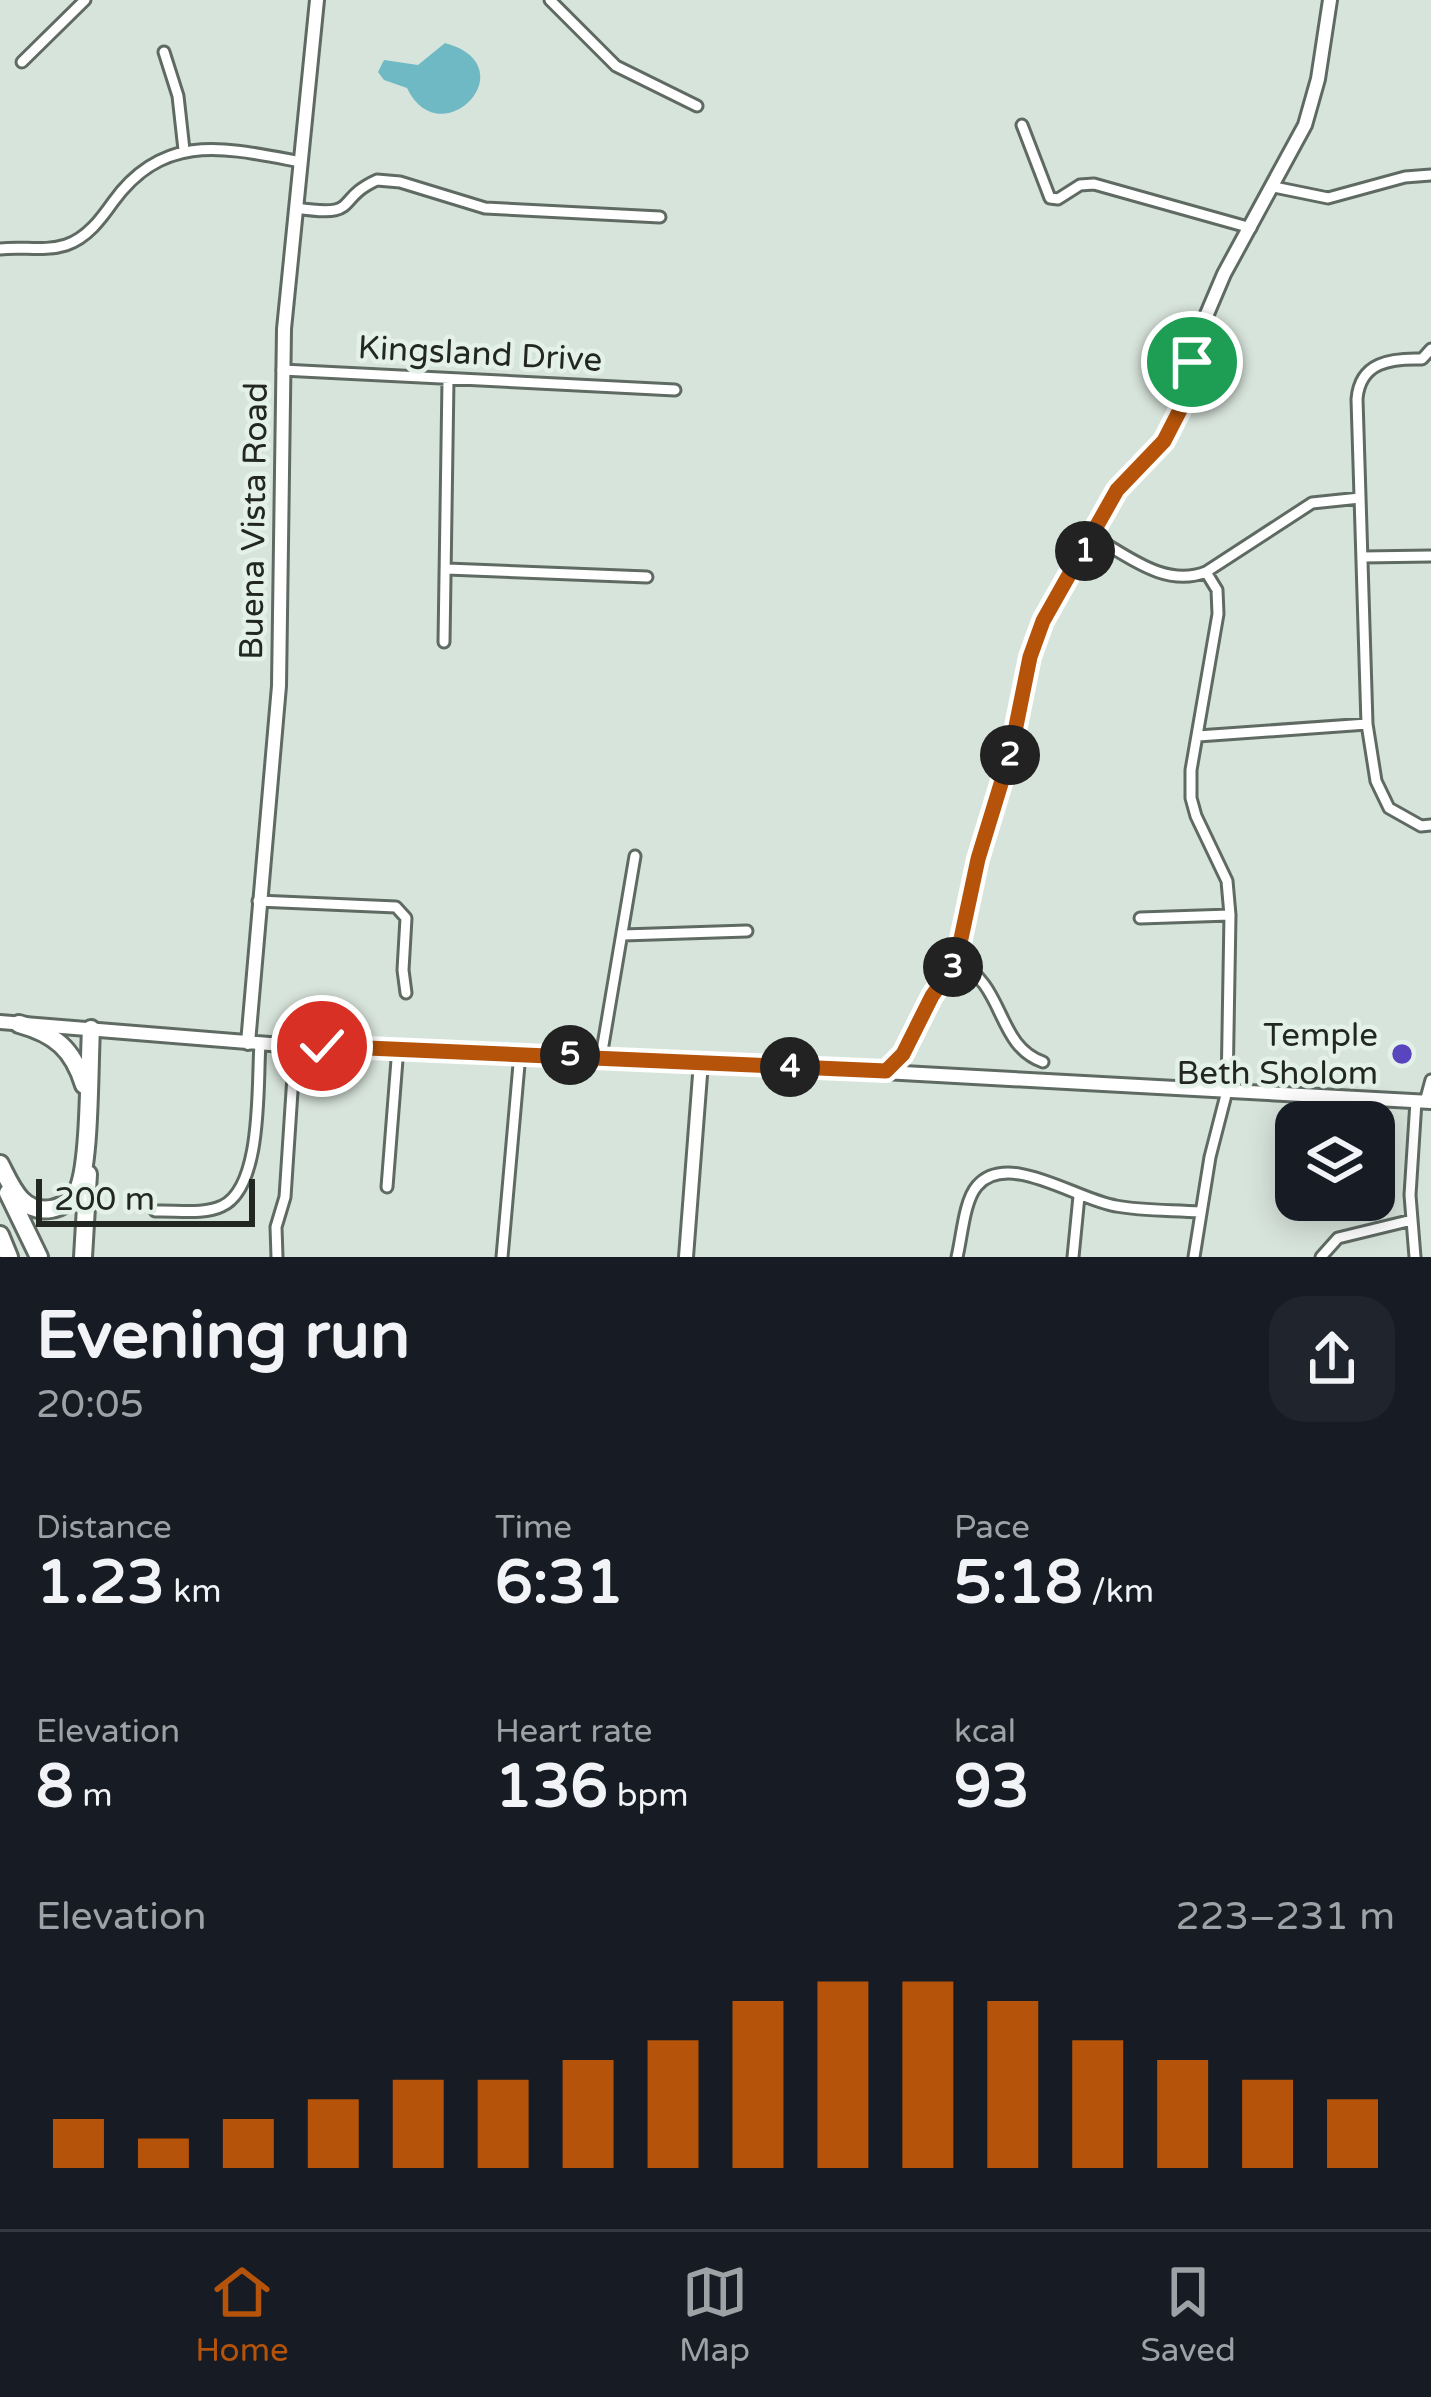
<!DOCTYPE html>
<meta charset="utf-8">
<style>
:root{--surface:#171b24;--page:#20242c;--text:#f1f3f6;--muted:#9ea1a6;--line:#363941;--accent:#b45309}
body{margin:0;font-family:"Varela Round",sans-serif;background:var(--page);color:var(--text);height:100vh;display:flex;flex-direction:column;font-size:45px;white-space:nowrap}
*{box-sizing:border-box;margin:0}
p{font-size:39px;color:var(--muted)}
.icon{flex:none;width:66px;height:66px;fill:none;stroke:currentColor;stroke-width:2;stroke-linecap:round;stroke-linejoin:round}
.map{position:relative;height:1257px;overflow:hidden}
.drawer{display:flex;flex-direction:column;background:var(--surface);flex:1}
.drawer>*{flex:none}
.tools{position:absolute;left:1275px;top:1101px;display:grid;gap:24px}
.tools a{display:grid;place-items:center;width:120px;height:120px;border-radius:24px;background:var(--surface);box-shadow:0 6px 30px #0003;font-size:60px}
.scale{position:absolute;left:36px;bottom:30px;width:219px;box-sizing:border-box;padding-left:12px;border:6px solid #222723;border-top:0;font-size:33px;line-height:42px;white-space:nowrap;color:#222723;-webkit-text-stroke:9px #e4f1e8;paint-order:stroke}
.pin{position:absolute;display:grid;place-items:center;width:102px;height:102px;color:#fff;margin:-51px;border:6px solid #fff;border-radius:50%;box-shadow:0 3px 12px #0007}
.km{position:absolute;width:60px;height:60px;margin:-30px;border-radius:50%;background:#222;color:#fff;font-size:33px;line-height:60px;text-align:center}
.round{display:grid;place-items:center;flex:none;width:126px;height:126px;border-radius:36px;background:var(--page)}
.headline{display:flex;align-items:center;justify-content:space-between;height:204px;padding:0 36px}
h1{font-size:66px;font-weight:700;line-height:90px}
.figures{display:grid;grid-template-columns:repeat(3,1fr);gap:18px;height:204px;padding:12px 36px}
.figures div{display:grid;align-content:center}
.figures b{font-size:60px;font-weight:700}
.figures small{font-size:33px;font-weight:400}
.figures p{font-size:33px}
.chart{height:336px;padding:24px 36px}
.chart p{display:flex;justify-content:space-between}
.chart svg{width:100%;height:216px;margin-top:12px;stroke:var(--accent);stroke-width:6}
.tab-bar{display:flex;justify-content:space-around;align-items:center;height:168px;border-top:3px solid var(--line);background:var(--surface);font-size:33px;color:var(--muted)}
.tab-bar a{display:grid;justify-items:center;gap:6px}
.tab-bar .on{color:var(--accent)}
.map>svg:first-child{display:block}
</style>
<div class="map">
<svg width="1431" height="1257" viewBox="0 0 1431 1257">
<rect width="100%" height="100%" fill="#d7e4db"/>
<path fill="#6fb9c4" d="M445,43C529,66 441,158 407,88L384,80L378,72L384,60L418,65Z"/>
<g fill="none" stroke-linecap="round" stroke-linejoin="round">
<defs>
<path id="street" d="M550,0L616,66L697,106
M164,52L178,96L184,150
M22,62L85,0
M1022,125L1050,198L1058,199L1080,185L1094,184L1251,228
M1274,187L1328,198L1405,177L1431,175
M296,208C362,218 333,200 377,180L400,182L485,208L660,217
M0,249C22,246 44,252 66,245C87,238 101,219 113,202C164,131 226,148 301,162
M1431,349L1422,359C1391,358 1360,362 1357,399L1367,724L1376,781L1389,808L1421,826L1431,825
M282,370L675,390
M1094,537C1128,556 1165,588 1206,572L1312,503L1360,498
M1363,557L1431,556
M447,569L647,577
M444,642L448,380
M1198,736L1367,724
M258,901L396,907L406,918L403,970L406,993
M1140,918L1230,915
M623,935L747,931
M956,962C1006,983 995,1045 1043,1062
M601,1057L635,856
M1425,1102L1431,1080
M387,1187L398,1047
M155,1211C175,1210 204,1215 222,1206C263,1187 257,1084 260,1044
M277,1257L276,1227L285,1197L295,1046
M502,1257L520,1053
M957,1257C962,1237 964,1201 977,1186C1008,1150 1077,1200 1116,1206C1143,1211 1172,1210 1200,1212
M1073,1257L1079,1196
M1194,1257L1210,1157L1227,1091L1230,915L1227,881L1196,816L1191,798V770L1218,614L1217,590L1206,572
M1321,1257L1338,1238L1412,1220
M1415,1257L1410,1195L1416,1101"/>
<path id="secondary" d="M0,1022L295,1046L701,1062L1431,1102
M248,1043L279,686L284,329L317,0
M886,1071L903,1054L932,996L956,962L978,859L1011,751L1030,657L1043,621L1117,490L1164,441L1181,408L1207,314L1224,274L1305,125L1318,79L1330,0
M686,1257L701,1062"/>
<path id="highway" d="M19,1024C55,1034 73,1049 84,1085
M0,1164C11,1185 21,1214 51,1209C63,1207 74,1199 79,1187C90,1158 89,1065 91,1029
M8,1193L39,1257
M0,1235L9,1257
M83,1257L88,1174"/>
</defs>
<use href="#street" stroke="#5f6a63" stroke-width="15"/>
<use href="#secondary" stroke="#5f6a63" stroke-width="18"/>
<use href="#highway" stroke="#5f6a63" stroke-width="22"/>
<use href="#street" stroke="#fff" stroke-width="9"/>
<use href="#secondary" stroke="#fff" stroke-width="12"/>
<use href="#highway" stroke="#fff" stroke-width="16"/>
</g>
<g fill="none" stroke-linecap="round" stroke-linejoin="round">
<defs>
<path id="route" d="M322,1046L886,1071L903,1054L932,996L956,962L978,859L1011,751L1030,657L1043,621L1117,490L1164,441L1181,408L1192,362"/>
</defs>
<use href="#route" stroke="#fff" stroke-width="24"/>
<use href="#route" stroke="#b45309" stroke-width="15"/>
</g>
<circle fill="#5945bd" stroke="#e4f1e8" stroke-width="4.5" cx="1402" cy="1054" r="12"/>
<g text-anchor="middle" dominant-baseline="central" stroke-width="9" stroke-linejoin="round" paint-order="stroke">
<g font-size="33" fill="#222723" stroke="#e4f1e8">
<text transform="translate(480 354) rotate(3)">Kingsland Drive</text>
<text transform="translate(254 521) rotate(-89)">Buena Vista Road</text>
</g>
<g font-size="33" fill="#222723" stroke="#e4f1e8" text-anchor="end">
<text x="1378" y="1035">Temple<tspan x="1378" dy="38">Beth Sholom</tspan></text>
</g>
</g>
</svg>
<div class="tools">
<a><svg class="icon" aria-label="layers" viewBox="0 0 24 24"><path d="M12 4l9 5-9 5-9-5zM3 14l9 5 9-5"/></svg></a>
</div>
<div class="scale">200 m</div>
<div class="pin" style="left:1192px;top:362px;background:#1e9e55"><svg class="icon" aria-label="arrive" viewBox="0 0 24 24"><path d="M6 21V4h12l-3 4 3 4H6"/></svg></div>
<div class="pin" style="left:322px;top:1046px;background:#d93025"><svg class="icon" aria-label="check" viewBox="0 0 24 24"><path d="M5 12l5 5 9-10"/></svg></div>
<b class="km" style="left:1085px;top:551px">1</b>
<b class="km" style="left:1010px;top:755px">2</b>
<b class="km" style="left:953px;top:967px">3</b>
<b class="km" style="left:790px;top:1067px">4</b>
<b class="km" style="left:570px;top:1055px">5</b>
</div>
<section class="drawer">
<div class="headline"><div><h1>Evening run</h1><p>20:05</p></div><a class="round"><svg class="icon" aria-label="share" viewBox="0 0 24 24"><path d="M12 15V3M7 8l5-5 5 5M5 13v7h14v-7"/></svg></a></div>
<div class="figures">
<div><p>Distance</p><b>1.23<small> km</small></b></div>
<div><p>Time</p><b>6:31</b></div>
<div><p>Pace</p><b>5:18<small> /km</small></b></div>
</div>
<div class="figures">
<div><p>Elevation</p><b>8<small> m</small></b></div>
<div><p>Heart rate</p><b>136<small> bpm</small></b></div>
<div><p>kcal</p><b>93</b></div>
</div>
<div class="chart"><p><span>Elevation</span>223–231 m</p>
<svg viewBox="0 0 160 44" preserveAspectRatio="none"><path d="M5 44V34M15 44V38M25 44V34M35 44V30M45 44V26M55 44V26M65 44V22M75 44V18M85 44V10M95 44V6M105 44V6M115 44V10M125 44V18M135 44V22M145 44V26M155 44V30"/></svg>
</div>
</section>
<nav class="tab-bar">
<a class="on"><svg class="icon" aria-label="home" viewBox="0 0 24 24"><path d="M3 11l9-7 9 7M6 9v11h12V9"/></svg>Home</a>
<a><svg class="icon" aria-label="map" viewBox="0 0 24 24"><path d="M3 6l6-2 6 2 6-2v14l-6 2-6-2-6 2zM9 4v14M15 6v14"/></svg>Map</a>
<a><svg class="icon" aria-label="saved" viewBox="0 0 24 24"><path d="M7 4h10v16l-5-4-5 4z"/></svg>Saved</a>
</nav>
